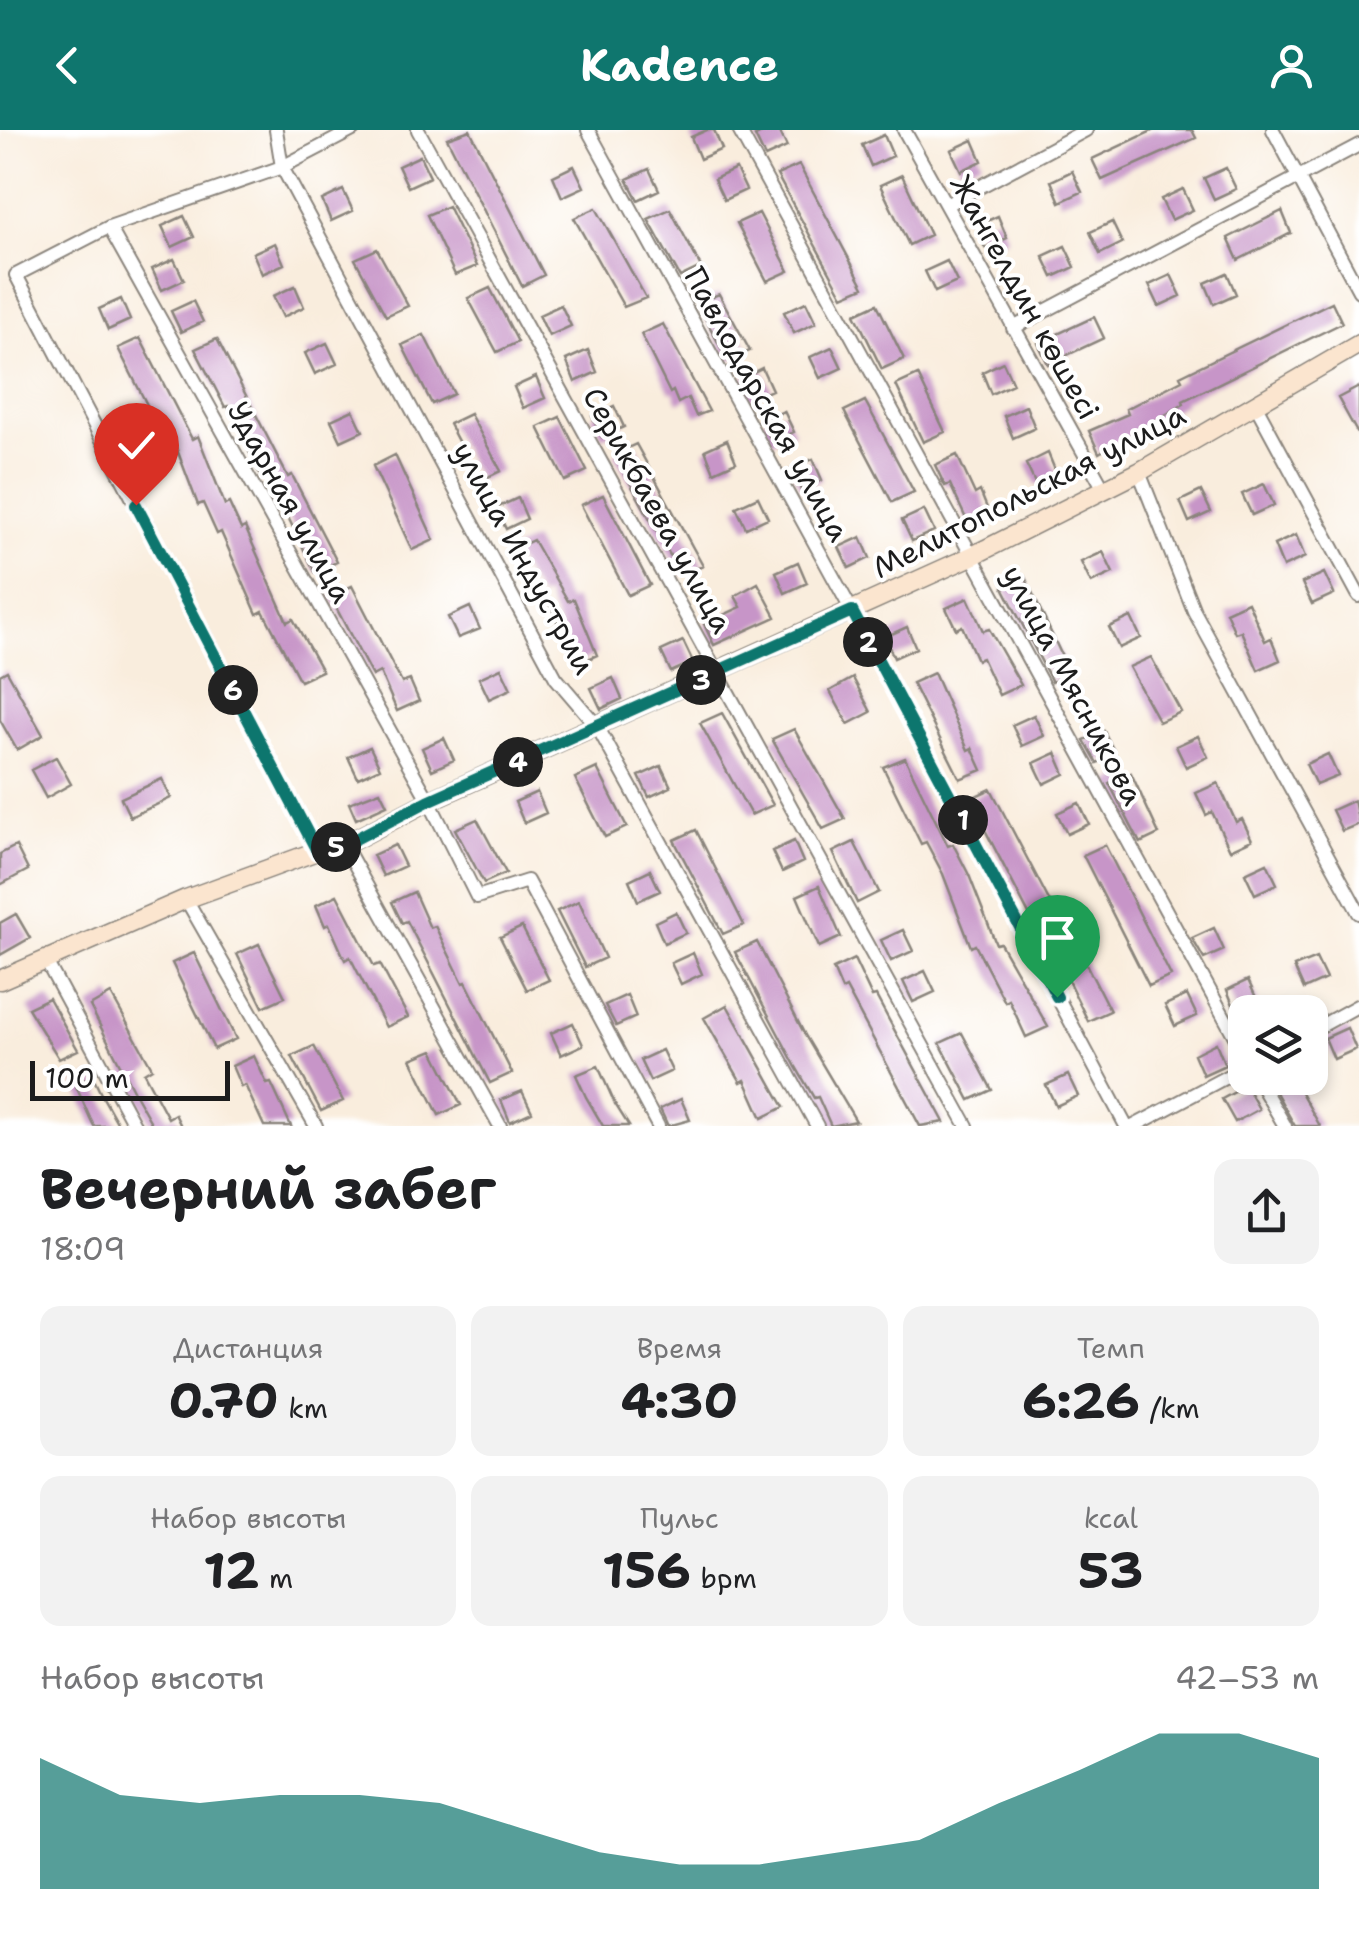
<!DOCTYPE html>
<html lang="ru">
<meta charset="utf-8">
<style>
:root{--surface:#fff;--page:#f2f2f2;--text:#202124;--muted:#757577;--accent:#0f766e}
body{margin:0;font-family:"Shantell Sans",sans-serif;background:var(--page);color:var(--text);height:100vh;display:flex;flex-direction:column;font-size:38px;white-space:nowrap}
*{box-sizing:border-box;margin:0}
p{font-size:32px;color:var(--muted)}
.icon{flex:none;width:55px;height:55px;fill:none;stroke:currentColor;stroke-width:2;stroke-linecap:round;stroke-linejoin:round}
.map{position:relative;height:996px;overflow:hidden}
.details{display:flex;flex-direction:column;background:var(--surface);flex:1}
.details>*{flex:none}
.tools{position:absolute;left:1228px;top:865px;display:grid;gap:20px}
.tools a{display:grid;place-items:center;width:100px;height:100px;border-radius:20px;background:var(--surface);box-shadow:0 5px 15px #0003;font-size:50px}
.scale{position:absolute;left:30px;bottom:25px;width:200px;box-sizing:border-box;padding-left:10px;border:5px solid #1c1c1c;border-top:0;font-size:28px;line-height:35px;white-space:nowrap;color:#1c1c1c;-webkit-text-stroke:8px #fff;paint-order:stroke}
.pin{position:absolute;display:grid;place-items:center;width:85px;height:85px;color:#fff;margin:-102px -42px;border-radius:50% 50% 50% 0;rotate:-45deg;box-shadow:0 0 10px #0007}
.pin .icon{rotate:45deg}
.km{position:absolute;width:50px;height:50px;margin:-25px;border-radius:50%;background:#222;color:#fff;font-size:28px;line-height:50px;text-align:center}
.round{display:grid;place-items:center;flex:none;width:105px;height:105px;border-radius:20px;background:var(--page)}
.headline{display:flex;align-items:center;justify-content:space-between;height:170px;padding:0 40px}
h1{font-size:55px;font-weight:700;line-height:75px}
.metrics{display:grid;grid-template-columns:repeat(3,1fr);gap:15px;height:170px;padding:10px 40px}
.metrics div{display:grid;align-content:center;border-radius:20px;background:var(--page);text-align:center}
.metrics b{font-size:50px;font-weight:700}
.metrics small{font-size:28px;font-weight:400}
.metrics p{font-size:28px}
.chart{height:280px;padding:20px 40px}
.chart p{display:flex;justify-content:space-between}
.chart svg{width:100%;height:180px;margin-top:10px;fill:var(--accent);opacity:.7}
header{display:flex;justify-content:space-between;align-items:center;height:130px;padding:0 40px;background:var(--accent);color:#fff;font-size:45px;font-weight:700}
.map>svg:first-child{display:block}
</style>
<header><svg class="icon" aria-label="back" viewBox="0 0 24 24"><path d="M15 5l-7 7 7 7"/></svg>Kadence<svg class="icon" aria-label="person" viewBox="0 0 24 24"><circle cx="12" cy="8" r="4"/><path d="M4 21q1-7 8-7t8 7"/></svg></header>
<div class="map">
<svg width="1359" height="996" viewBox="0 0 1359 996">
<rect width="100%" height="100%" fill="#fff"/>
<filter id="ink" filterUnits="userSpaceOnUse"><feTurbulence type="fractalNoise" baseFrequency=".01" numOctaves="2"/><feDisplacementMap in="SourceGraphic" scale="20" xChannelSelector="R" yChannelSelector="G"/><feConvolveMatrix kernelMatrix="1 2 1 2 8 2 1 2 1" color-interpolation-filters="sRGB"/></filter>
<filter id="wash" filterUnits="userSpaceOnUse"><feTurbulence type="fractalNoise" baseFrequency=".0048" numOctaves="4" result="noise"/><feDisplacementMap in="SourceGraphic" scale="40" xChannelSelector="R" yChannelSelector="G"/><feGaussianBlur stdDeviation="2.25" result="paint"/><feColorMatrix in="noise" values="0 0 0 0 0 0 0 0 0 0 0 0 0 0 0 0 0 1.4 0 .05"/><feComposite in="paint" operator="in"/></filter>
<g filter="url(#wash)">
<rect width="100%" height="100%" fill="#f9eddd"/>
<g id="blocks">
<path fill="#c795c8" d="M470,0L544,145L522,156L447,8Z
M707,0H714L722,19L700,29L691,7Z
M768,0H779L787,17L765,27L755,6Z
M1154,0H1192L1196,8L1102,50L1092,29Z
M884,5L893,26L871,36L862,15Z
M973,10L982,31L961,41L951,20Z
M420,26L430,47L408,57L398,36Z
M799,35L864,157L843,166L777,45Z
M574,36L584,57L562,67L553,46Z
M1226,38L1236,59L1214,69L1204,48Z
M649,39L659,60L638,70L627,49Z
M736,39L746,60L724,70L714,49Z
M1072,41L1082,62L1060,72L1051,51Z
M902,45L930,105L909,115L880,55Z
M1183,59L1193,80L1171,90L1161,69Z
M343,60L353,81L331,91L322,70Z
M448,76L477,136L455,145L427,85Z
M596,78L646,168L624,177L574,88Z
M670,79L701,137L680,147L648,89Z
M1282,81L1291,103L1238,130L1228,108Z
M759,83L789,141L767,151L737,93Z
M184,86L194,107L172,117L162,96Z
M998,86L1007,108L985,118L976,96Z
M1112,92L1122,113L1100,124L1090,102Z
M275,113L284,134L262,144L253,123Z
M1065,116L1075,137L1053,147L1043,126Z
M377,119L408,176L386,186L355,129Z
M174,129L184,150L162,160L152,139Z
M947,131L957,152L935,162L925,141Z
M1227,143L1236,164L1214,174L1205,153Z
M1171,145L1181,166L1159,176L1149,155Z
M295,156L304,177L283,187L273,166Z
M490,158L518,212L497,222L468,168Z
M719,164L750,221L728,231L697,173Z
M121,169L130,190L108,200L99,179Z
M193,171L203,192L181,202L171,181Z
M806,172L816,193L794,203L784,182Z
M1332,172L1342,193L1183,271L1184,274L1099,323L1089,301L1128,284L1126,279L1182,250L1180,246Z
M877,174L904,229L882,239L855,184Z
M561,175L571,196L549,206L539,185Z
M1094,187L1104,208L1048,234L1038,213Z
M663,194L709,281L696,286L688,268L678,273L673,261L670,263L641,204Z
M424,205L454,264L432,274L402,215Z
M140,208L192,309L198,306L225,375L229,373L241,399L245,397L287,492L293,489L322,541L300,551L263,481L257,484L221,402L217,404L203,373L198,375L173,309L166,312L118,218Z
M217,209L288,347L292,345L337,432L315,442L282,375L265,345L261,347L228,276L225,277L195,219Z
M327,213L337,234L315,244L305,223Z
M832,217L842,238L820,248L810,227Z
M588,220L597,242L575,252L566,230Z
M1003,232L1013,254L991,264L982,242Z
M762,238L772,260L750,270L740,249Z
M918,245L945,302L923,312L896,255Z
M536,247L545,268L523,278L514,257Z
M1359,257V306L1338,268Z
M865,271L914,362L892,372L844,281Z
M614,276L624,297L602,307L592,286Z
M1026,276L1035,298L1013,308L1004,286Z
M353,280L363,301L341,311L331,290Z
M784,281L794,302L772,312L762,291Z
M470,284L501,341L479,351L449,294Z
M560,287L587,341L565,351L538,297Z
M727,310L736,332L714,342L705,320Z
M636,314L703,436L681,445L614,324Z
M1048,323L1057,345L1036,355L1026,334Z
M395,325L434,410L412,420L373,336Z
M957,325L975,364L980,361L989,383L968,393L950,354L945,356L935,335Z
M813,329L822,350L801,360L791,339Z
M1264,354L1274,375L1252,385L1242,364Z
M1201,361L1211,382L1189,392L1180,371Z
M603,365L650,455L628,465L581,375Z
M758,367L768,388L746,398L736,377Z
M518,368L527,389L506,399L496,378Z
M924,380L934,401L912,411L902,390Z
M1296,405L1305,427L1283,437L1274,415Z
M861,407L870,428L849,438L839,417Z
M533,410L568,471L574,469L597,525L575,535L546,465L540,468L511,420Z
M1103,422L1113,443L1091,453L1081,432Z
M798,432L807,453L785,463L776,442Z
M1324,443L1334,464L1312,474L1302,453Z
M1025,447L1070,543L1052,552L1003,457Z
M758,453L776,487L714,515L704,494L741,477L735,466Z
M352,456L402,553L410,550L419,571L397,581L380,542L372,546L330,466Z
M968,468L983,501L989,499L1021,555L999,565L982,528L977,530L962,496L956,499L946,478Z
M1248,472L1265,511L1271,508L1280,530L1258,540L1241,501L1235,503L1226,482Z
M470,477L480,499L458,508L448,487Z
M1131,487L1141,508L1119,518L1109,497Z
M907,497L916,518L894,528L885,507Z
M683,511L693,532L671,542L661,521Z
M1151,527L1181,582L1159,592L1129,537Z
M501,538L511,559L489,569L479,548Z
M7,541L43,605L17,620L0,590V545Z
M934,543L968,620L972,618L982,640L960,649L912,553Z
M613,548L622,569L601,579L591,558Z
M853,548L871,582L848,594L830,561Z
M722,583L773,675L751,685L700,593Z
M1034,585L1044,606L1022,616L1012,595Z
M794,599L845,689L823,699L772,609Z
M1104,601L1116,625L1097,633L1084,610Z
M1198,606L1208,627L1186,637L1176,616Z
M444,608L454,630L432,640L422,618Z
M370,617L380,638L358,648L348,627Z
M1056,623L1065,644L1044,654L1034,633Z
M1328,624L1338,646L1316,655L1306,634Z
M56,627L71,654L46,668L31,640Z
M905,628L948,716L953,714L969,745L996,814L1000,813L1048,897L1026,907L1009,870L1005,872L975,815L971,817L943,744L926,712L921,714L883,637Z
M661,636L671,657L649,667L639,646Z
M597,638L627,697L605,707L575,648Z
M1131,643L1159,704L1140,713L1109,653Z
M162,649L171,668L130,687L121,668Z
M1218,653L1236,692L1242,689L1252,710L1230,720L1212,682L1206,685L1196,663Z
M991,659L1055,782L1033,792L969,669Z
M380,661L387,675L356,689L349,673Z
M537,662L546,683L524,693L515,672Z
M1354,670L1359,694L1342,701L1332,680Z
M1079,673L1089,694L1067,704L1057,683Z
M477,689L506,743L484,753L455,699Z
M696,700L744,795L723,804L674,710Z
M794,711L803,732L782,742L772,721Z
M854,712L879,762L857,773L833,722Z
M395,715L405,736L383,746L373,725Z
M1105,715L1171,846L1149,856L1083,725Z
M16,716L28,740L0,755V724Z
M1267,733L1277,754L1255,764L1245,743Z
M650,740L660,761L638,771L629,750Z
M819,756L841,807L819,817L797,766Z
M414,762L430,798L435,796L463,853L466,852L512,943L490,953L407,791L402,793L392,772Z
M337,765L374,836L380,834L408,887L386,897L350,827L345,830L329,794L325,796L316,775Z
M579,771L605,828L585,837L557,781Z
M676,782L686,803L664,813L655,792Z
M16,784L30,808L0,825V793Z
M522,797L549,850L527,860L500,807Z
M1214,798L1224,820L1204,829L1192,808Z
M903,800L913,821L891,831L881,810Z
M757,812L806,907L856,991L831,996L818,967L814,968L796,937L735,822Z
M259,814L285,867L263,877L237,824Z
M194,823L236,909L214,919L172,833Z
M693,823L702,844L681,854L671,833Z
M1081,824L1110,881L1088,891L1060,834Z
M1316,828L1326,849L1304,859L1294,837Z
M854,829L872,867L876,866L944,992L920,996L846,858L842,860L833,839Z
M925,841L935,862L913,872L903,851Z
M1248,850L1258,872L1236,882L1227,860Z
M111,864L152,938L144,943L168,988L175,984L181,996H153L136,966L90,876Z
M627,865L636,887L616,896L605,875Z
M1187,865L1197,886L1175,896L1165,875Z
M49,868L78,920L59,929L28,878Z
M727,875L784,977L762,988L745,950L741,952L704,888Z
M573,893L583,915L561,925L551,903Z
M1347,898L1356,919L1334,929L1325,908Z
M962,903L992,960L970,970L940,913Z
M1216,913L1225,935L1203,945L1194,924Z
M314,916L343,971L321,981L292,926Z
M433,920L461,975L439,985L411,929Z
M662,920L672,941L650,951L640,930Z
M254,926L267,954L271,953L291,996H264L245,955L241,957L232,936Z
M598,936L615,974L629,996H603L586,967L576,945Z
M92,945L101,964L119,996H94L90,988L75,954Z
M1068,945L1078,966L1056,976L1046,955Z
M1268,948H1293L1320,996H1295Z
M1246,956L1259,979L1235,992L1222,969Z
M522,961L532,982L510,992L501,970Z
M681,969L690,990L668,996L660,979Z"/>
</g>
</g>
<g filter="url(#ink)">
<use href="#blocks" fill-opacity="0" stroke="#8a847c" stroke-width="2.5"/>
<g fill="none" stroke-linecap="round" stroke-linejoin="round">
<defs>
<path id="street" d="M276,0L282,37L556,548L597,596L817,996
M418,0L967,996
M588,0L852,481L1126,996
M739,0L1245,925
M904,0L1104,359
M1273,0L1359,161
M946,75L1086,0
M109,97L429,671L477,767L527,751L658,996
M1013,198L1359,15
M1255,274L1359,466
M1139,342L1194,481L1359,783
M344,715L500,996
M317,721L16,145L109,97L282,37L353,0
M186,769L316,996
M46,831L135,996
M1310,902L1359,875
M1257,948L1285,996
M1134,996L1245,937"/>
<path id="secondary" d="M0,850L186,769L317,721L344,715L429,671L974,425L1139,342L1359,214"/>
</defs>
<use href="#street" stroke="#8a847c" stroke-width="16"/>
<use href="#secondary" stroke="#8a847c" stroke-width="21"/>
<use href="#street" stroke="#fff" stroke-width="12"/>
<use href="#secondary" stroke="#fbe5cf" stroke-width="18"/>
</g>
</g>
<g fill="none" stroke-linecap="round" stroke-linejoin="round" filter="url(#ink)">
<defs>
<path id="route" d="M136,375L317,721L344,715L428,671L852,481L1057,867"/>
</defs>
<use href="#route" stroke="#fff" stroke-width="20"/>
<use href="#route" stroke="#0f766e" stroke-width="12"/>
</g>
<g text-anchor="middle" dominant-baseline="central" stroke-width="8" stroke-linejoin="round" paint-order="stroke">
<g font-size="30" fill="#1c1c1c" stroke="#fff">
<text transform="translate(1025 167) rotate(61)">Жангелдин көшесі</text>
<text transform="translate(767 274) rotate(61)">Павлодарская улица</text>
<text transform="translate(1029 361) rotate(-27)">Мелитопольская улица</text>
<text transform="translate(290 372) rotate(61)">Ударная улица</text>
<text transform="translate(658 380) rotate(61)">Серикбаева улица</text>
<text transform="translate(524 428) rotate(61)">улица Индустрии</text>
<text transform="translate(1073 555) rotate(62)">улица Мясникова</text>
</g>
</g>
</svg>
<div class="tools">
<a><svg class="icon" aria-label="layers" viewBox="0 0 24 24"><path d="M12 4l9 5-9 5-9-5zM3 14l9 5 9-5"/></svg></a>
</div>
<div class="scale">100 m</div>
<div class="pin" style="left:1057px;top:867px;background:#1e9e55"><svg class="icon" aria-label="arrive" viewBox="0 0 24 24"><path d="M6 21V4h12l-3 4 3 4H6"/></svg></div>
<div class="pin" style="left:136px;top:375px;background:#d93025"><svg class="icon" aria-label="check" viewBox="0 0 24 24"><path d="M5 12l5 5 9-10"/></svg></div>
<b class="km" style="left:963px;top:690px">1</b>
<b class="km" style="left:868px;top:512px">2</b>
<b class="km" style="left:701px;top:550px">3</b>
<b class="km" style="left:518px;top:632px">4</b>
<b class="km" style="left:336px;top:717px">5</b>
<b class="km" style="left:233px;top:560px">6</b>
</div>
<section class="details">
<div class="headline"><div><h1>Вечерний забег</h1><p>18:09</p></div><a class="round"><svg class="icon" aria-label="share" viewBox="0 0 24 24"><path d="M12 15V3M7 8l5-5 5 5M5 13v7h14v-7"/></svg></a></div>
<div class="metrics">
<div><p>Дистанция</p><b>0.70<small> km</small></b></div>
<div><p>Время</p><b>4:30</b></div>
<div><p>Темп</p><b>6:26<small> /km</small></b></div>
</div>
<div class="metrics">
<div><p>Набор высоты</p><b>12<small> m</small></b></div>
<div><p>Пульс</p><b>156<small> bpm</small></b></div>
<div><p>kcal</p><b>53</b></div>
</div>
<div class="chart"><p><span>Набор высоты</span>42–53 m</p>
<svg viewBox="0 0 160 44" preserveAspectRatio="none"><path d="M0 44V12L10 21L20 23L30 21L40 21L50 23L60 29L70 35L80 38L90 38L100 35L110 32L120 23L130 15L140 6L150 6L160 12V44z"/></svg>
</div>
</section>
